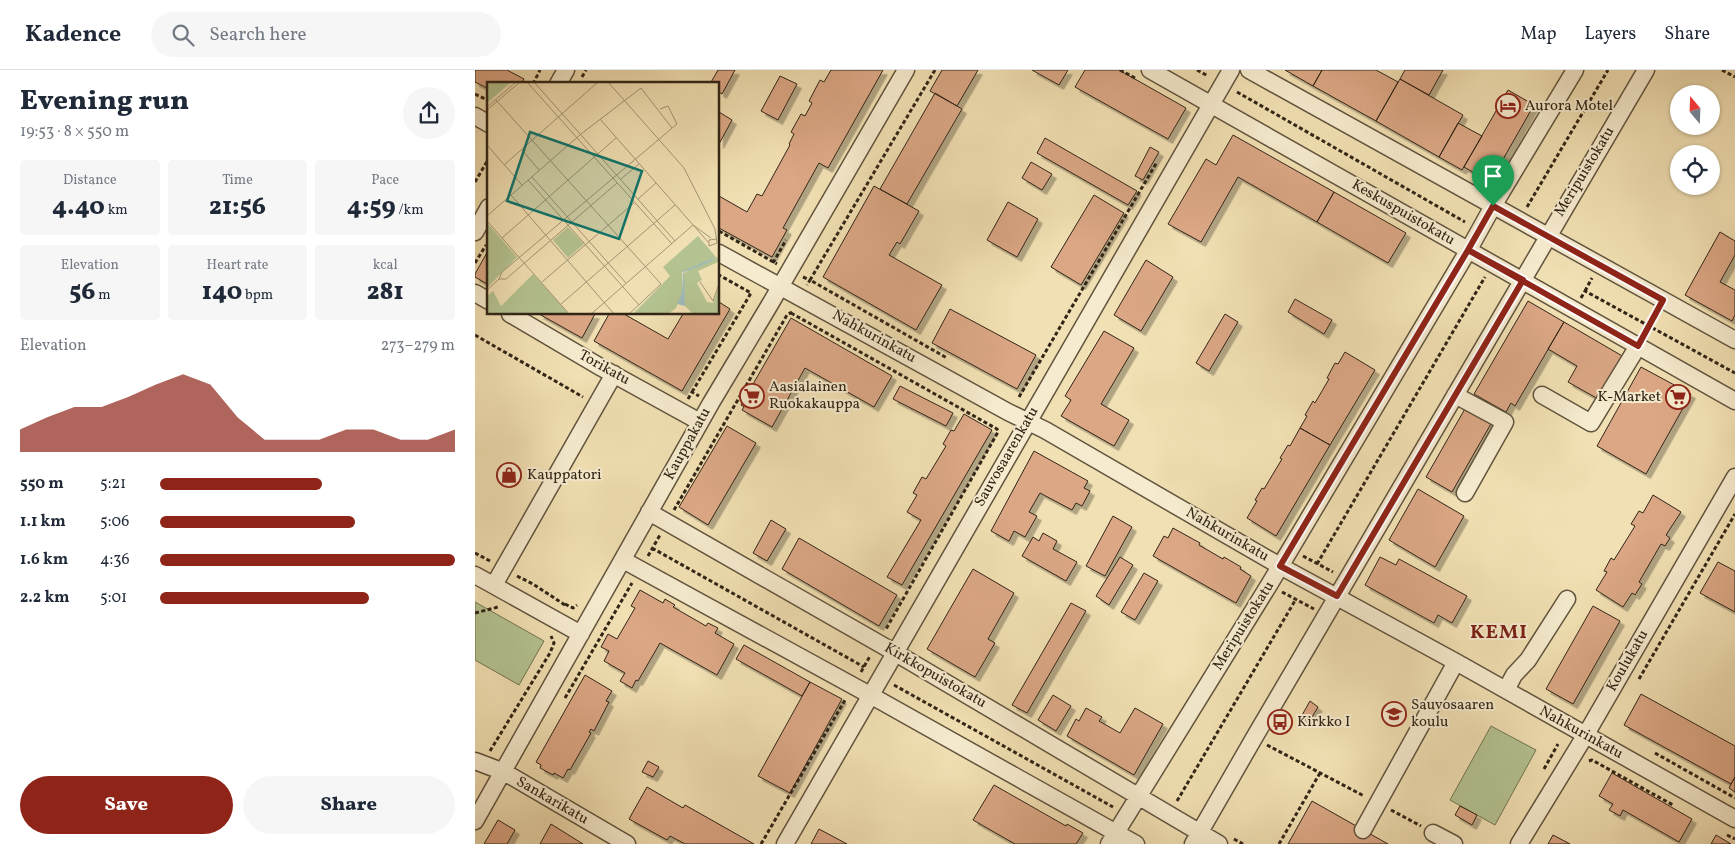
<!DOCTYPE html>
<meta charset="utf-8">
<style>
:root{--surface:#fff;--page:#f6f6f7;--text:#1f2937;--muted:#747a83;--line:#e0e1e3;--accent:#8f2418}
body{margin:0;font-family:Vollkorn,serif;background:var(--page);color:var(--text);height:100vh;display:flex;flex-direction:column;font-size:19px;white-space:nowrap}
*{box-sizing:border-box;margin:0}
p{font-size:16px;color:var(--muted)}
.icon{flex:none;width:28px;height:28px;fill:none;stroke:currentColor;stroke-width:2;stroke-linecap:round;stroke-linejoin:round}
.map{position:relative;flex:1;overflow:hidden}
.panel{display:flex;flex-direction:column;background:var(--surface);width:475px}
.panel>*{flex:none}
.needle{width:32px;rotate:341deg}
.controls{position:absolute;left:1195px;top:15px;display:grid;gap:10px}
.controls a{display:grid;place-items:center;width:50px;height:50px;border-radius:50%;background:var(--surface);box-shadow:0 1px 4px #0004;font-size:25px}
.pin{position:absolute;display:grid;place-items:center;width:42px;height:42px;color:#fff;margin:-51px -21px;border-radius:50% 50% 50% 0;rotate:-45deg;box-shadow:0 0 5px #0007}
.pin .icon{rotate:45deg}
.round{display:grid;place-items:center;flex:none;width:52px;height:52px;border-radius:26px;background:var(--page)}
.summary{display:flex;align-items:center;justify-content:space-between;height:85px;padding:0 20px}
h1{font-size:28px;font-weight:800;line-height:38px}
.figures{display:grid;grid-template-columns:repeat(3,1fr);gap:8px;height:85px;padding:5px 20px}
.figures div{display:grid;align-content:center;border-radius:5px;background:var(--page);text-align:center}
.figures b{font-size:25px;font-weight:800}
.figures small{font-size:14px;font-weight:400}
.figures p{font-size:14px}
.chart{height:140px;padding:10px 20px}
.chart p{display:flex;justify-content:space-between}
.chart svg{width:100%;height:90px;margin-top:5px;fill:var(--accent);opacity:.7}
.action{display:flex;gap:10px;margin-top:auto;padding:10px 20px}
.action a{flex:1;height:58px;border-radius:30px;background:var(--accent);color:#fff;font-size:20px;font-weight:800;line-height:58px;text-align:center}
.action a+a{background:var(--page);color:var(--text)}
ul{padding:0 20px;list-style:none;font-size:16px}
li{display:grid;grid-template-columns:80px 60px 1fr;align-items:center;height:38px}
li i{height:12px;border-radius:6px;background:var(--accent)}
header{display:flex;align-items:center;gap:30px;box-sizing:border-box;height:70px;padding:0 25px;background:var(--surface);border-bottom:1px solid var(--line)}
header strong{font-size:24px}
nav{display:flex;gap:28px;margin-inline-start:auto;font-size:18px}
.search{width:350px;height:45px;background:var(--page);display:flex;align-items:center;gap:12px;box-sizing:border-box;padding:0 18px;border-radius:28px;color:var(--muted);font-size:19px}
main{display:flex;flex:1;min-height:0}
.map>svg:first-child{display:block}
</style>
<header>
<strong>Kadence</strong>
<div class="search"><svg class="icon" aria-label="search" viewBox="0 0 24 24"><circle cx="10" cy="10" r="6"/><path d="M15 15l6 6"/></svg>Search here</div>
<nav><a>Map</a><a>Layers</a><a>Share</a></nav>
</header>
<main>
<section class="panel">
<div class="summary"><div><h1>Evening run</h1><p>19:53 · 8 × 550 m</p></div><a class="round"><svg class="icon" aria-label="share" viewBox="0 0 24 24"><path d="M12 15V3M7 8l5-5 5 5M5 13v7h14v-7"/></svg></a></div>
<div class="figures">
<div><p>Distance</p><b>4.40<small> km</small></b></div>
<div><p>Time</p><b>21:56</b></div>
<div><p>Pace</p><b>4:59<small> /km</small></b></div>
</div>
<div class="figures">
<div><p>Elevation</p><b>56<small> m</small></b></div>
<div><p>Heart rate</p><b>140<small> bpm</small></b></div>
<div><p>kcal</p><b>281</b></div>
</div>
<div class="chart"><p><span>Elevation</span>273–279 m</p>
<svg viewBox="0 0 160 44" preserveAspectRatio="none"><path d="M0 44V33L10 27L20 22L30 22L40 17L50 11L60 6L70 11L80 27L90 38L100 38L110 38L120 33L130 33L140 38L150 38L160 33V44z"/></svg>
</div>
<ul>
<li><b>550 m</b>5:21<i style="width:55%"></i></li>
<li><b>1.1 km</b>5:06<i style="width:66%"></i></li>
<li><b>1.6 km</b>4:36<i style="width:100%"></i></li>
<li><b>2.2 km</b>5:01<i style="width:71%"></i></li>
</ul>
<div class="action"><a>Save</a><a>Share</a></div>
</section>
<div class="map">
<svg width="1260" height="774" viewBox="0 0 1260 774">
<defs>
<filter id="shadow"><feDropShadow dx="4.5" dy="4.5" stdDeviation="0" flood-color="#0004"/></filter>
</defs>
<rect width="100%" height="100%" fill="#f1e0b3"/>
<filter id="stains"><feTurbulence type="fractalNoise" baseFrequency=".004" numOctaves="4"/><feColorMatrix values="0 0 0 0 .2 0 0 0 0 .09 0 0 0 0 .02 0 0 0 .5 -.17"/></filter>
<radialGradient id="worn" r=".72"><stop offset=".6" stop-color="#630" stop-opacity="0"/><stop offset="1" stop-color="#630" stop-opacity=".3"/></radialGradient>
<path fill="#b4c391" stroke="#727454" d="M0,532L69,571L44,615L0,590Z
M1016,656L1061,680L1020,755L975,730Z"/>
<path fill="#dba785" stroke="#312517" filter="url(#shadow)" d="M0,0H32L49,9L46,14H14V19L0,12Z
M243,0H260L247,24L244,22V14H235Z
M356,0H408L353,98L344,93L308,158L312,160L297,187L244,158V126L272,142L282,124L287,126L315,75L314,74L319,64L316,62L326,44L330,46L337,33L334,31L345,10L349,12Z
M467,0H503L482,36L455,21Z
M557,0H593L584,15Z
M610,0H644L711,38L693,69L600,17Z
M810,0H847L838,16Z
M847,0H901L923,12L901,51L838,16Z
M930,0H968L954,25L925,9Z
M305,6L322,14L303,50L286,41Z
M925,9L988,45L964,87L901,51Z
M1033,20L1059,35L1015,112L989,97Z
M460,23L487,39L432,134L405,119Z
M244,42L257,50L244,74Z
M983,53L1007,66L987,100L964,87Z
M758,65L859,122L842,152L763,107L726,172L693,154L731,89L741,95Z
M570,68L662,121L653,135L562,83Z
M675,77L684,82L668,110L660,106Z
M556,92L577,104L567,120L547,108Z
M399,116L444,141L425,174L422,172L414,185L467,215L441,260L348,207Z
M859,122L931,163L913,193L842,152Z
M619,125L649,143L606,215L576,197Z
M533,132L563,149L542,187L512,170Z
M1245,162L1260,171V185L1245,212L1260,220V245L1257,251L1210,225Z
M14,179V215L0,207V204Z
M671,190L698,207L666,261L639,245Z
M820,229L857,250L849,264L813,242Z
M1053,231L1089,252L1040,336L1036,333L1031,342L999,324Z
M244,232L255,239L207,321L119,271L134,244H149L193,269L208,244H244Z
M475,239L561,285L542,319L457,273Z
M64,244H120L107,268Z
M750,244L763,252L734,301L721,293Z
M316,248L417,306L399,337L330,298L297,357L267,340L269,337L266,335Z
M1089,252L1149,287L1125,330L1093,312L1102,296L1073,279Z
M629,261L659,278L626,334L654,350L639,376L586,346L596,330L590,326Z
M870,282L900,300L855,375L825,358L832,346L830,345L838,331L840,333L854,309L852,308L860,293L863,294Z
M1166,297L1216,324L1171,404L1122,376Z
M425,316L478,343L471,356L418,329Z
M991,337L1017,352L977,422L951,407Z
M489,344L517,360L427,515L412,507L446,450L432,442L442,425L438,423L447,407L451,409L471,376L468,374L476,360L479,361Z
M252,356L281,373L233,455L204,437Z
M825,358L855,375L801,466L772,448L782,431L780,430L787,418L789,419L807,389L805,388L813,375L815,376Z
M559,381L613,411L609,418L615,421L607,436L601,433L597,440L565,423L554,442L562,446L550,467L539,461L534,471L516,461Z
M943,419L989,446L960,497L914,470Z
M1178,425L1206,442L1191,465L1195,468L1190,476L1186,474L1164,512L1167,514L1160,525L1157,523L1148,537L1121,520L1132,502L1129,501L1136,488L1139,490L1160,456L1156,454L1164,441L1168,443Z
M638,446L657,457L630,506L611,496Z
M296,450L311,459L292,491L278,483Z
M698,458L725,473L724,475L748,489L749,487L766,497L765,499L776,506L761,533L678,486L689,466L693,468Z
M568,463L582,471L578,479L602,492L591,511L547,486L558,467L564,471Z
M324,468L422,525L404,556L307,499Z
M645,487L658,495L634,535L621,526Z
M905,487L921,495L924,489L992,526L977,553L963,545L959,553L890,515Z
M1243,492L1260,501V542L1225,523Z
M498,499L539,523L513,569L520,573L500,607L452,579Z
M669,503L683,511L660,550L646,542Z
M165,520L188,533L190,529L200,535L198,537L231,556L233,553L243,558L240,563L259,574L242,605L185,573L163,611L161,610L157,618L145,611L150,603L129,591L134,581L126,577L133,564L142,569L160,538L156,536Z
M596,533L611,541L552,643L537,635Z
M1118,536L1145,551L1098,634L1071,619Z
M269,575L335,612L327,626L261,589Z
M110,605L137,621L131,631L134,632L119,661L116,659L114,662L116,663L95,700L93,699L88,708L79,703L78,705L65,698L66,695L61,692Z
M335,612L367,629L315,723L283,706Z
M1166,624L1260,676V707L1256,714L1149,655Z
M578,625L596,636L581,661L563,650Z
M835,631L843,637L834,652L826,647Z
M611,638L627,647L624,651L645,663L660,638L688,654L659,705L592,666L601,649L604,651Z
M173,691L184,697L178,707L167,702Z
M1137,703L1217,749L1204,772L1148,740L1145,746L1134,740L1138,734L1124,726Z
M1260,707V722L1254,718Z
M519,715L591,756L592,754L608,763L601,774H540L498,750Z
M172,717L208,738L210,735L279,774H210L195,766L192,770L154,749Z
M837,731L913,774H813Z
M985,736L1002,745L997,755L980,745Z
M23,750L40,760L32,774H9Z
M76,754L108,774H65Z
M344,759L372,774H336Z
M1078,765L1095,774H1073Z
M1241,765L1256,774H1236Z"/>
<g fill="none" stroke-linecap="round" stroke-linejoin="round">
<defs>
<path id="minor" d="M675,0L1260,331
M774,0L1260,270
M83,14L91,0
M0,46L14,54
M0,162L14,137
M244,183L533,342L570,360L805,496L981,592L1260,749
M0,223L14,231
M35,244L127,298L225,352
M980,325L1030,352L990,423
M1067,325L1116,353L1163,276
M174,442L419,582L744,774
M148,490L395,625L661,774
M0,505L106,564
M19,515L139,304
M1031,620L1039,605L1053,590L1092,529
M0,691L29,702L152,774
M0,751L236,333L294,236L431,0
M888,760L981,592
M958,763L979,774
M310,774L756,0
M634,774L794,515L993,181L1018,136L1100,0
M718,774L779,668L1171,0
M1044,774L1110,666L1260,407"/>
</defs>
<use href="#minor" stroke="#61543e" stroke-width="19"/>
<path stroke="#312517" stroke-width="3" stroke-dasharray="4 2.5" stroke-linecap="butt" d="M460,0L335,210L472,288
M645,0L662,9
M722,0L733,6
M1247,0L1260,7
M107,7L111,0
M58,14L65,0
M762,22L990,152
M0,24L14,31
M0,112L14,88
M1052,137L1133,0
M244,161L302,194
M0,193L11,175
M298,193L311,170
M328,207L335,210L332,215
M1110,221L1117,208
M1106,228L1110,221L1260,303
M316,243L522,359L523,362L411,559
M1170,264L1181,244
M0,265L108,327
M217,322L276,223L244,205
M544,327L682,92
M213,329L217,322L224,326
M199,440L312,245L317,242
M177,478L389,597
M0,483L15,491
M173,486L185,465
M828,486L858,502
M842,494L1010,207
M42,506L58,514L90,535
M807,522L839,539
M90,534L98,538L102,535
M0,543L23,537
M386,602L395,586
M1164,609L1260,444
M419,615L638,737
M90,628L157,513
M792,675L889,726
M15,681L75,583L79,573L76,566
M1180,683L1260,728
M1114,691L1117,690L1198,735
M1069,699L1083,674
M702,731L821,529
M916,740L946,756
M1252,765L1260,769
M759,769L768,774
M286,774L370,630
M804,774L845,703"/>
<use href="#minor" stroke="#f6ebce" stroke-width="16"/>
</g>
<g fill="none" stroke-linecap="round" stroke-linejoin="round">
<defs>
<path id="route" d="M1018,136L993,180L1048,210L862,526L805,496L993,180L1163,276L1188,230L1018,136"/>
</defs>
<use href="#route" stroke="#fff" stroke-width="10"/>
<use href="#route" stroke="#8f2418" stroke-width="6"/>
</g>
<defs>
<symbol id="hotel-ring" viewBox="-11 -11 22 22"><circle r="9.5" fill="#f6ebce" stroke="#8f2418" stroke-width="1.5"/><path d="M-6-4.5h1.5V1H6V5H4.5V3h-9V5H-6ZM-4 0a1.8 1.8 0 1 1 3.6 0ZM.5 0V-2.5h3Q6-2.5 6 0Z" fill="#8f2418"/></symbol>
<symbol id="supermarket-ring" viewBox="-11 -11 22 22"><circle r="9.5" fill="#f6ebce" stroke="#8f2418" stroke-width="1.5"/><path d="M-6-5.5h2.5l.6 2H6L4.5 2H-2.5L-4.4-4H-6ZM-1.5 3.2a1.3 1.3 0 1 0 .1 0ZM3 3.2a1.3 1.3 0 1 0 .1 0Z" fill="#8f2418"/></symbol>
<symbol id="shop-ring" viewBox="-11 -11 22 22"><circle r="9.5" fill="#f6ebce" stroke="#8f2418" stroke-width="1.5"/><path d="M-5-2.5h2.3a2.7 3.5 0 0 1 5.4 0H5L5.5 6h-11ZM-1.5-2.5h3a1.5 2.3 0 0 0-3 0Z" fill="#8f2418"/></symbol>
<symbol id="school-ring" viewBox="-11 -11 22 22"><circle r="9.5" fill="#f6ebce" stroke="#8f2418" stroke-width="1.5"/><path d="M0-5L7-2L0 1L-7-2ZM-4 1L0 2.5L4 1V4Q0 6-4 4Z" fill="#8f2418"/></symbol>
<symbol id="bus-ring" viewBox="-11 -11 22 22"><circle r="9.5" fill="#f6ebce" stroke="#8f2418" stroke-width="1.5"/><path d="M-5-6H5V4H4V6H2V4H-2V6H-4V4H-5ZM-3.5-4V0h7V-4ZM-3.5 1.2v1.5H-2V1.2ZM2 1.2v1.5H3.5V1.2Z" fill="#8f2418"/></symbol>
</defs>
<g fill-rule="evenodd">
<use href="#hotel-ring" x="1019" y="22" width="28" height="28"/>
<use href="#supermarket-ring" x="263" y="312" width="28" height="28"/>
<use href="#supermarket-ring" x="1189" y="313" width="28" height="28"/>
<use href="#shop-ring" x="20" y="391" width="28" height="28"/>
<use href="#school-ring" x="905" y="630" width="28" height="28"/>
<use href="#bus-ring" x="791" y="638" width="28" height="28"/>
</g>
<g text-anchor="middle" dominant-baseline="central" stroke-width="4" stroke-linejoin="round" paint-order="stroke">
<g font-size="15" fill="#312517" stroke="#f6ebce" text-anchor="start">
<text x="1050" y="36">Aurora Motel</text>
<text x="294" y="317">Aasialainen<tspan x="294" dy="17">Ruokakauppa</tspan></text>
<text x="1186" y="327" text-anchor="end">K-Market</text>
<text x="52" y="405">Kauppatori</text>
<text x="936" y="635">Sauvosaaren<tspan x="936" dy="17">koulu</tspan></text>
<text x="822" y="652">Kirkko I</text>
</g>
<g font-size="15" fill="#312517" stroke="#f6ebce">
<text transform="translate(1110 102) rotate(-59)">Meripuistokatu</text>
<text transform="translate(928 143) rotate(30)">Keskuspuistokatu</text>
<text transform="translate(399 267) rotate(29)">Nahkurinkatu</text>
<text transform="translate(129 298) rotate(29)">Torikatu</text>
<text transform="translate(213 374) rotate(-61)">Kauppakatu</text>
<text transform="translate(532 387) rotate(-60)">Sauvosaarenkatu</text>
<text transform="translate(752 465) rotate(30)">Nahkurinkatu</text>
<text transform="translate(769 556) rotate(-58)">Meripuistokatu</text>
<text transform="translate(1153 591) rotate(-60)">Koulukatu</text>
<text transform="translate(460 606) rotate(30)">Kirkkopuistokatu</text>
<text transform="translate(1106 663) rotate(29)">Nahkurinkatu</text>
<text transform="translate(77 731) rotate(30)">Sankarikatu</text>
</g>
<g font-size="20" font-weight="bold" letter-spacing="1" fill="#7a1f14" stroke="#f6ebce">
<text x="1024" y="563">KEMI</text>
</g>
</g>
<g transform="translate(12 12)">
<rect width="232" height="232" fill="#f1e0b3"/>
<path d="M0,0L4,1L24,0L0,21ZM0,141L30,175L0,206ZM81,145L97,162L81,176L66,158ZM211,154L229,175L212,183L230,175L232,179V183L231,180L211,189L215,198L210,201L220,220L226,221L232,204V232H206L198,224L196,192L206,185L195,190V210L189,226L181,232L145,233L183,194L176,185ZM46,192L82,232H0V214L6,209L14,224Z" fill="#b4c391"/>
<path d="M229,175L223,180L197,190L198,224L190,222L195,210L196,189Z" fill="#9fbab8"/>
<path fill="none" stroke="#a49575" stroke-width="1" d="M40,0L185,162M47,0L188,159M121,0L197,86L228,147L230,161L222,164V158L229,157M9,18L174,202L141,233M0,25L29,0M0,28L33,0M113,37L221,160M0,63L35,103M35,68L52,88M17,83L111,0M45,95L139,201M134,97L152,82M41,98L152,223M24,113L128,233M151,117L169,101M0,134L94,52L154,6L185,46M0,139L83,233M206,143L224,156M15,156L129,56M12,197L15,190L190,42L181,24L173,27M55,200L147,121M213,200L226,219L233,199M0,208L12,197H19L130,101M74,222L188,123M103,233L206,143"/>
<path fill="#0f766e" fill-opacity="0.15" stroke="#0f766e" stroke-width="2.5" d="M43,50L155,89L132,157L20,119Z"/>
<rect width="232" height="232" fill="none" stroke="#312517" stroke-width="2.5"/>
</g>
<rect width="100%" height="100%" filter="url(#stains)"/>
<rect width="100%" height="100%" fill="url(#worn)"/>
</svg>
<div class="controls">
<a><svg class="needle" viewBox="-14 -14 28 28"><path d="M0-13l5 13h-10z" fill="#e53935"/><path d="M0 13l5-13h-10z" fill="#747a83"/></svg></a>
<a><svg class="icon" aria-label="locate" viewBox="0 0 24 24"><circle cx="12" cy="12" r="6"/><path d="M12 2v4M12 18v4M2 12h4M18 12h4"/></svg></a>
</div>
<div class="pin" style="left:1018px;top:136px;background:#1e9e55"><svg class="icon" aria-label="arrive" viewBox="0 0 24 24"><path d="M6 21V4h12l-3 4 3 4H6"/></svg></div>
</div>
</main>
